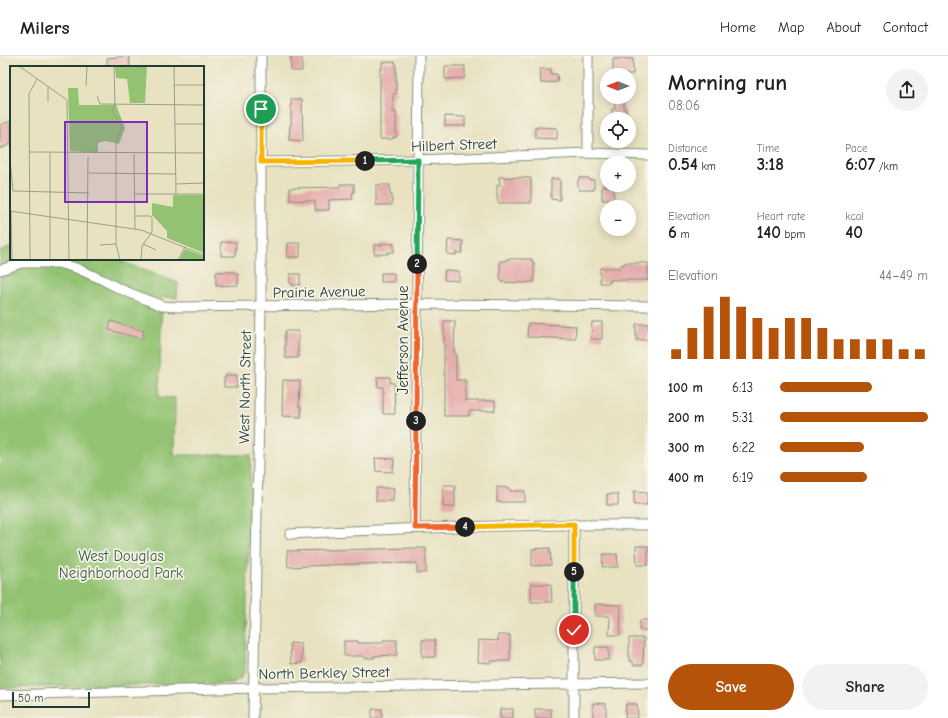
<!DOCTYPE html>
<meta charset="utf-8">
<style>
:root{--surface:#fff;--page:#f2f2f2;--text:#202124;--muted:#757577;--line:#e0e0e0;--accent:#b45309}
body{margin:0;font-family:"Comic Neue",sans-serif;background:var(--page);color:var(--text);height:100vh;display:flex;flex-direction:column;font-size:15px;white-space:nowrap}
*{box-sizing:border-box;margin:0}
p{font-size:13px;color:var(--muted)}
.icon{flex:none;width:22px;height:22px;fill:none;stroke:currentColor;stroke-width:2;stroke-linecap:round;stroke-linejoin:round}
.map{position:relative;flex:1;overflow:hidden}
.side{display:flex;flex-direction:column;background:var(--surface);width:300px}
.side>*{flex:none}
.needle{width:26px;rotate:270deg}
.controls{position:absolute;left:600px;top:12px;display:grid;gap:8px}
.controls a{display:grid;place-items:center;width:36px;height:36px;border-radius:50%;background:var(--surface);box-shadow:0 2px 10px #0003;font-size:20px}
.scale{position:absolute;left:12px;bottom:10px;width:78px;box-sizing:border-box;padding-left:4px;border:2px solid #1f3d34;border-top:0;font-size:11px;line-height:14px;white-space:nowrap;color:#1f3d34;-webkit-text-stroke:3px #f7f3e8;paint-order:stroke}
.pin{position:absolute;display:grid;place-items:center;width:34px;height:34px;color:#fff;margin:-17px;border:2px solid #fff;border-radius:50%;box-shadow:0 1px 4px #0007}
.km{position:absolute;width:20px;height:20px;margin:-10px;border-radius:50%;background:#222;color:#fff;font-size:11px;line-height:20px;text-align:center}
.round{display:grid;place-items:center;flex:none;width:42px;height:42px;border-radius:21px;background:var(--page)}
.head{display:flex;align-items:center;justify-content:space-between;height:68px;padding:0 20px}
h1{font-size:22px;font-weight:700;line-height:30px}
.metrics{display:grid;grid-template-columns:repeat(3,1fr);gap:6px;height:68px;padding:4px 20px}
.metrics div{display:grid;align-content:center}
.metrics b{font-size:17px;font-weight:700}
.metrics small{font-size:11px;font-weight:400}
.metrics p{font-size:11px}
.chart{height:112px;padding:8px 20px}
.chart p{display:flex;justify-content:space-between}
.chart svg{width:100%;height:72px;margin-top:4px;stroke:var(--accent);stroke-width:6}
.button{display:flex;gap:8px;margin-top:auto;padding:8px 20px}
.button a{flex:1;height:46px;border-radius:24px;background:var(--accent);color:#fff;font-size:16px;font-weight:700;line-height:46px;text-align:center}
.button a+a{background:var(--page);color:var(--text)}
ul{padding:0 20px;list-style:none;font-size:13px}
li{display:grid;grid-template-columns:64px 48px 1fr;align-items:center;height:30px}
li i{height:10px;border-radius:5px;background:var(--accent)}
header{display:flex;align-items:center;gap:24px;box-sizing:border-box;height:56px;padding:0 20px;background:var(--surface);border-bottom:1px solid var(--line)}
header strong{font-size:19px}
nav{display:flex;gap:22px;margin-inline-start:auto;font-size:14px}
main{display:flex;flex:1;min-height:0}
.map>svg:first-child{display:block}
</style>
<header>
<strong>Milers</strong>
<nav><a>Home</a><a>Map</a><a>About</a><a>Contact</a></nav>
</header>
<main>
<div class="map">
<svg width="648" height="662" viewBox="0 0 648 662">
<rect width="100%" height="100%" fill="#f7f3e8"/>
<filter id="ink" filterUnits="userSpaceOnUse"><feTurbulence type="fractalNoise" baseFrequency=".025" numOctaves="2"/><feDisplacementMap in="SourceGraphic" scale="8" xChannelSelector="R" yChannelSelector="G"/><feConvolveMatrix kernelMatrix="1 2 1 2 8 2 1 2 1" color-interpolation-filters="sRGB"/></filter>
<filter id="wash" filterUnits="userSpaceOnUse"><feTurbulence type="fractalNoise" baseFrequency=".012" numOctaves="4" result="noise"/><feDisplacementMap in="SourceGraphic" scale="16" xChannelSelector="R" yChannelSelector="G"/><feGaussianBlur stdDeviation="0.9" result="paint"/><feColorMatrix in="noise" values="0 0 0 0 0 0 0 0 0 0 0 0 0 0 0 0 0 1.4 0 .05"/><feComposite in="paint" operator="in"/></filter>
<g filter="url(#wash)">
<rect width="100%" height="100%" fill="#e8e2c1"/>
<path fill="#93c372" stroke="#598053" d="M11,190V203H115L178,227L177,242L162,241L159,341L175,342L174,399H251L245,614L241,622L233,627L0,632V195Z"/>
<g id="blocks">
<path fill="#e5adac" d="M129,0L130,11H107V2Z
M291,0H302V15H291Z
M613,3H633V18H613Z
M382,6H395L396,9V38H393V56H396V82L393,81V83H380V13H382Z
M445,10H465V22L445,23Z
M540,13H551V18H557L558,26L541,27Z
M615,41H624V53H626V63H612V53H615Z
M291,43H302L303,85L289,84L290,69H291Z
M445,60L465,61V70H445Z
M11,65V88L0,93V69Z
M538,71L557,72V83L535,82V72H538Z
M499,121L531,122V147H498V143H497V129H500Z
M579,122H589V124H594V134H579V132H578V124H579Z
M551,123H560V144L551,143Z
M340,128H354V137H352L353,143L329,144V154H315V145L290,144V132L340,131Z
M376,129H390V139H392V149H376Z
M602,130H614V144H602Z
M448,184L463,185L462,197H456V199L447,198Z
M221,186H236L235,200H221Z
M288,187H300V201H287Z
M382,187L394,188V196H388V198H374V189H382Z
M506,203H532V206H534V226L523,227L502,226V224H500V205H506Z
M624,207H648V224H610V227H600V212H620V209H624Z
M445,214L459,215V225L444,224Z
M216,216H235V218H238V229L216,230Z
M381,217H394V226H381Z
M290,218H300V229H292V227H290Z
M111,265L144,275L142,283L109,274Z
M444,265H455L454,298H456V324H465V345H495V355H469V360H444Z
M592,266H602V283H591Z
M528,267L576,270L575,283L527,281Z
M636,268H648V284H636Z
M285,275H298V302H285Z
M226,319H237V331H224V322H226Z
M377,321H390V327H394L395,358H383V331H378Z
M283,324L300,325L299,351H301V361L282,360Z
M375,402L394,403L393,416L376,415Z
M443,429H455V451H443Z
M497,431L510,432V435H525V446H497Z
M376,432H394L393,445H376Z
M634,435L647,436V449H634Z
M607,438H618V449H607Z
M636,490H648V509H637Z
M415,492H426V517H417V507L351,508L288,511L287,495Z
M550,492L551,509L532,510V493Z
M603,498H617L618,511H602Z
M531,528H551L552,546H531Z
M595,548L621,549L620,579H609L610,560H595Z
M640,564H648V574H639Z
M498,579H510V605H491V607L478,606L479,584L498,585Z
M629,582H644L643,609H633V605H629Z
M383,584H397V599L374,600V602H364V600H344V585H358V587H383Z
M422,584H435V601H422Z
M290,587L301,588L302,607L291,608Z
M595,591H609V604H595Z
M593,647L606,648V662H593Z
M626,648H637L638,662H625Z
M372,653H382V662H372Z
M500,653H513V662H500Z
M535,653H551V662H535Z"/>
</g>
</g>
<g filter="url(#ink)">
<use href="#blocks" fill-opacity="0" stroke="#84907a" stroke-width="1"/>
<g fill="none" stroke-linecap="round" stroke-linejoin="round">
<defs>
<path id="street" d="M588,97V0
M261,106L418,104L588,97L648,99
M0,214L22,207H58L76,212L103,224L120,233L162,250L178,251L417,248L648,250
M415,472L419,0
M290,478C409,472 528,468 648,469
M0,639L254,632L648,627
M253,662L261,251V0
M574,662V468"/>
</defs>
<use href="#street" stroke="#84907a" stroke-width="11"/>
<use href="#street" stroke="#fff" stroke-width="9"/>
</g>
</g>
<g fill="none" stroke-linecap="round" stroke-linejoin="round" filter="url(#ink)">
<defs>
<path id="split-1" d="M261,53V106L365,105"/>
<path id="split-2" d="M365,105L418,104L417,208"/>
<path id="split-3" d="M416,365L417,208"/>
<path id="split-4" d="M416,365L415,472L465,471"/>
<path id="split-5" d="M465,471L574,468V516"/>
<path id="split-6" d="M574,574V516"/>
</defs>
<use href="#split-1" stroke="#fff" stroke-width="8"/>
<use href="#split-2" stroke="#fff" stroke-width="8"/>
<use href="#split-3" stroke="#fff" stroke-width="8"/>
<use href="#split-4" stroke="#fff" stroke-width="8"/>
<use href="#split-5" stroke="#fff" stroke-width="8"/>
<use href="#split-6" stroke="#fff" stroke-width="8"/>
<use href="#split-1" stroke="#f5b400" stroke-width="5"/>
<use href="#split-2" stroke="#22a559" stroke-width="5"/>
<use href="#split-3" stroke="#f0652b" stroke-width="5"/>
<use href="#split-4" stroke="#f0652b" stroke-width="5"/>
<use href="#split-5" stroke="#f5b400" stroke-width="5"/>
<use href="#split-6" stroke="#22a559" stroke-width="5"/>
</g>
<g text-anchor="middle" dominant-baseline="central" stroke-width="3.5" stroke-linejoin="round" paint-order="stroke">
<g font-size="15" fill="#1f3d34" stroke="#f7f3e8">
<text transform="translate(454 89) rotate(-2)">Hilbert Street</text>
<text transform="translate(319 236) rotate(-1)">Prairie Avenue</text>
<text transform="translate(403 284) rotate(-90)">Jefferson Avenue</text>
<text transform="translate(245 331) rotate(-89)">West North Street</text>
<text transform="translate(324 617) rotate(-1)">North Berkley Street</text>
</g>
<g font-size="15" fill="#3c5e44" stroke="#f7f3e8">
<text x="121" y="500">West Douglas<tspan x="121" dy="17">Neighborhood Park</tspan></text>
</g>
</g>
<g transform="translate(10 10)">
<rect width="194" height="194" fill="#e8e2c1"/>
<path d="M105,0H137L135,37H120L117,13L106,12ZM58,22H68L69,39H106L115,62L109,78L95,75L88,77V87L60,85ZM163,129H194V187L157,172V165L142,149V137L163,141ZM175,183L194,190V194H169Z" fill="#93c372"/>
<path fill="none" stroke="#98a089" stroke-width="1" d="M9,0L57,34L59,194M104,0L105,39L102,45L112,60L106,78V178L110,194M164,0L166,128M165,19H194M76,20L77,0M38,21V36M87,30L90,38L194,39M165,58H194M20,86L194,87M40,87V194M124,88L125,163M0,93L3,125L79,127M79,107L166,108M166,118L194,117M125,128H194M0,145L131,164L194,189M1,145L2,194M125,150H140L142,152V166L132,180L131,194M133,178L146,184M90,179L106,178M20,194L19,28L27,13M77,194L78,91M168,194L175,181"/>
<path fill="#7b2cbf" fill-opacity="0.15" stroke="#7b2cbf" stroke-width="2" d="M55,56H137V136H55Z"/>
<rect width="194" height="194" fill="none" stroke="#1f3d34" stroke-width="2"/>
</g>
</svg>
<div class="controls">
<a><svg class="needle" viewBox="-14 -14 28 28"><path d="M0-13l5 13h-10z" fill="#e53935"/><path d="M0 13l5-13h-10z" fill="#757577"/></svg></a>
<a><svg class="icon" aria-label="locate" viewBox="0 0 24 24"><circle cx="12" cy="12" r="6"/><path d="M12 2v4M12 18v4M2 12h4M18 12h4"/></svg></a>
<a>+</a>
<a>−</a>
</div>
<div class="scale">50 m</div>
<div class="pin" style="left:261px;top:53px;background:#1e9e55"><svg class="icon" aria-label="arrive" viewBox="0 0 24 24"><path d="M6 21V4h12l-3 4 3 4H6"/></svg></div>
<div class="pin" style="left:574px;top:574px;background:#d93025"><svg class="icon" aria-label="check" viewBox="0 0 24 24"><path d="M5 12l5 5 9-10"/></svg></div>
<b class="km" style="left:365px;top:105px">1</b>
<b class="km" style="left:417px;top:208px">2</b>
<b class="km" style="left:416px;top:365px">3</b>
<b class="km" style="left:465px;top:471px">4</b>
<b class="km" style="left:574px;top:516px">5</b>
</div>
<section class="side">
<div class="head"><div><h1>Morning run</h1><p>08:06</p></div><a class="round"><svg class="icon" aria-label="share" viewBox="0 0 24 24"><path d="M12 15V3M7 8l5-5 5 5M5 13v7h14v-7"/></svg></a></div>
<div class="metrics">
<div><p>Distance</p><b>0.54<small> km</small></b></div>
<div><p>Time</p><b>3:18</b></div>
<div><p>Pace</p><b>6:07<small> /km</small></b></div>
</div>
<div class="metrics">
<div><p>Elevation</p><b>6<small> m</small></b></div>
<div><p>Heart rate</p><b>140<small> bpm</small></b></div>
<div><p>kcal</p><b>40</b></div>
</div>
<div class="chart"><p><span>Elevation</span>44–49 m</p>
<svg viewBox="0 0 160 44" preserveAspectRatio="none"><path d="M5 44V38M15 44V25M25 44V12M35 44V6M45 44V12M55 44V19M65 44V25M75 44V19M85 44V19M95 44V25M105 44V32M115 44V32M125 44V32M135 44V32M145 44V38M155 44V38"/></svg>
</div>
<ul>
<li><b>100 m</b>6:13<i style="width:62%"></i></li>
<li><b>200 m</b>5:31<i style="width:100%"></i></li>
<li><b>300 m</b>6:22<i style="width:57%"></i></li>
<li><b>400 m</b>6:19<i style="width:59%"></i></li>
</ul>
<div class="button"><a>Save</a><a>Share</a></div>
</section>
</main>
